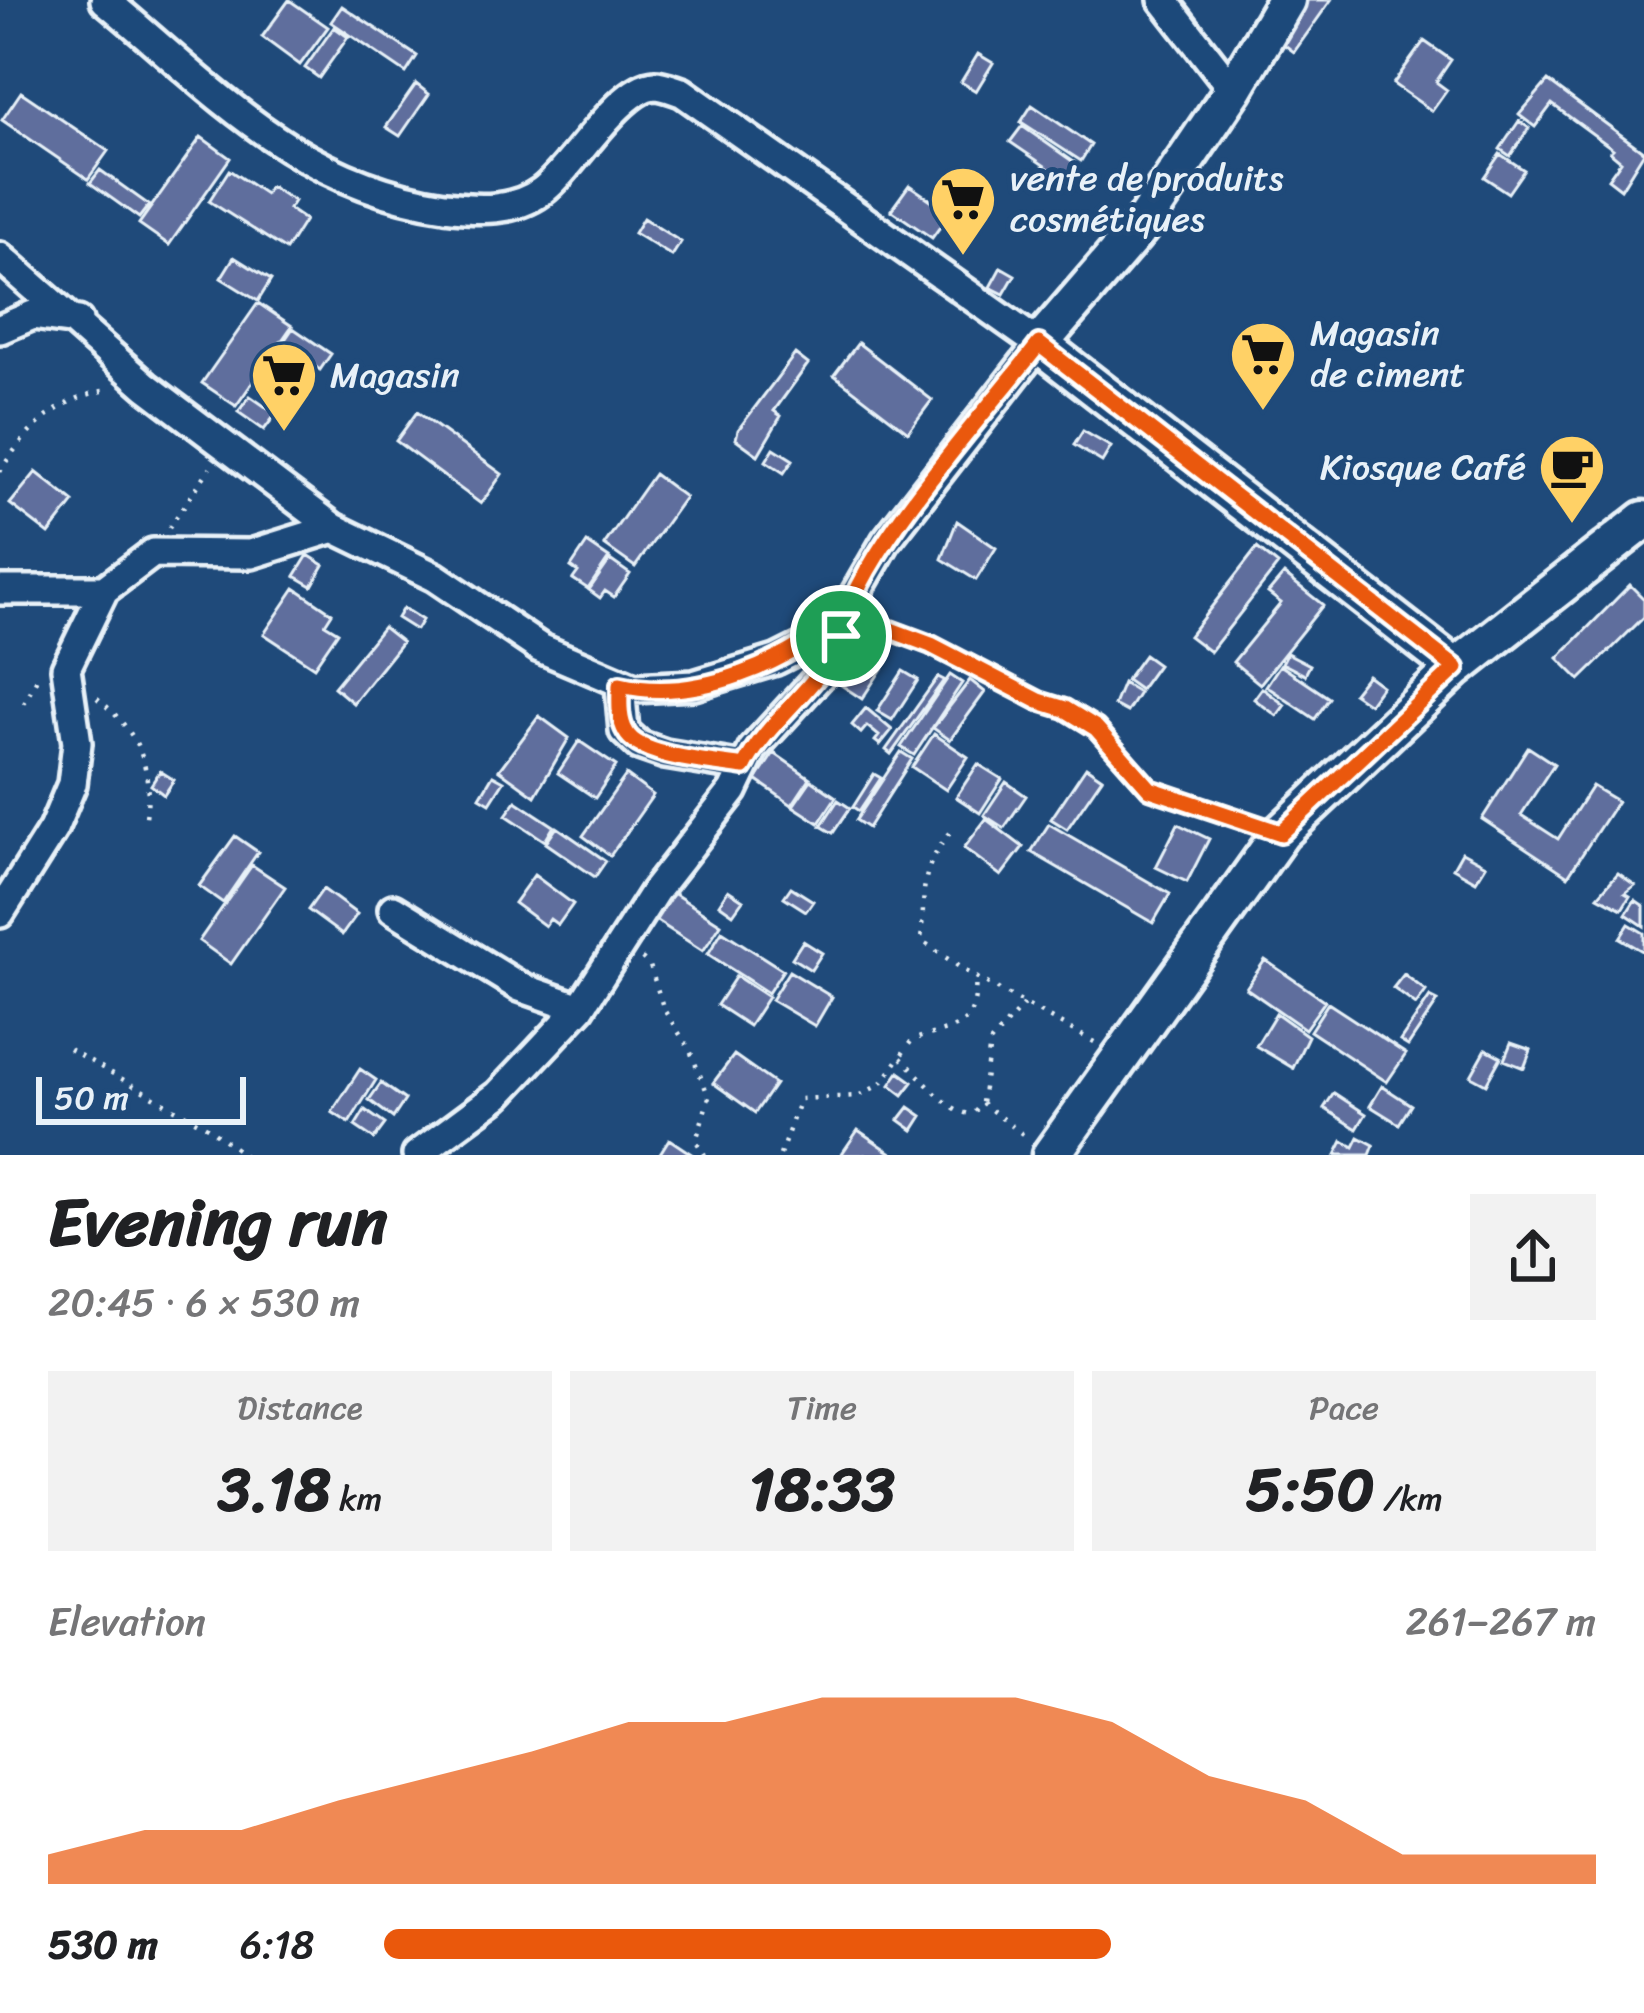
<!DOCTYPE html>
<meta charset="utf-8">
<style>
:root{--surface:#fff;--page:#f2f2f2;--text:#202124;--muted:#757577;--accent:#ea580c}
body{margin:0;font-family:Sriracha,sans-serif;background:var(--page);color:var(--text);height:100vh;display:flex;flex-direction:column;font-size:45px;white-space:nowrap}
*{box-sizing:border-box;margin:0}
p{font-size:39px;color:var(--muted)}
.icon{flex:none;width:66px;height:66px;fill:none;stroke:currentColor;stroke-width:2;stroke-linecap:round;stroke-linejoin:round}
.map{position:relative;height:1155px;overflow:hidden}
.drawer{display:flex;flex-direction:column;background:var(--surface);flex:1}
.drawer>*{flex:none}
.scale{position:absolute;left:36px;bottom:30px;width:210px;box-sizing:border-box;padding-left:12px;border:6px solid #e8f1f8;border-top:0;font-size:33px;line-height:42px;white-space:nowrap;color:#e8f1f8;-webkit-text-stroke:9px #1f4a7a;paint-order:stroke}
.pin{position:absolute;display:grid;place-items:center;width:102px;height:102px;color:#fff;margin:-51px;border:6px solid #fff;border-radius:50%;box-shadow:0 3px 12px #0007}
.round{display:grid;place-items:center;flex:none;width:126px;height:126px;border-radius:0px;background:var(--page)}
.summary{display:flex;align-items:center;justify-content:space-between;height:204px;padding:0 48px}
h1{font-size:66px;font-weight:700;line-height:90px}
.stats{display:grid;grid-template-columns:repeat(3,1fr);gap:18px;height:204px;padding:12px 48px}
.stats div{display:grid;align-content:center;border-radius:0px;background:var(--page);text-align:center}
.stats b{font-size:60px;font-weight:700}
.stats small{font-size:33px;font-weight:400}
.stats p{font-size:33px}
.chart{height:336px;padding:24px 48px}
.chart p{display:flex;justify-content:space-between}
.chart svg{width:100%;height:216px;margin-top:12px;fill:var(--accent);opacity:.7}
ul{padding:0 48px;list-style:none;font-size:39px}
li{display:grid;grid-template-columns:192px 144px 1fr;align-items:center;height:90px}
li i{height:30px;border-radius:15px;background:var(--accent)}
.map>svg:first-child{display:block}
</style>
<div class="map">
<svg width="1644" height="1155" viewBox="0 0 1644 1155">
<rect width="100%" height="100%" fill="#1f4a7a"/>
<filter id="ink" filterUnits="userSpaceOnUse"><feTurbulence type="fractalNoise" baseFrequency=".00833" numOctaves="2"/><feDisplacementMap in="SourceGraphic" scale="24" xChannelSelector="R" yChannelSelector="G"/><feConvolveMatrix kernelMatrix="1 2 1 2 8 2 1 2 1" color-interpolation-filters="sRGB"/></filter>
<g filter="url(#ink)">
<path fill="#5e6e9d" stroke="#e8f1f8" stroke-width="3" d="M289,0L328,27L300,65L262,37Z
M1306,0H1331L1294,52L1278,40Z
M342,6L417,56L406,73L331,22Z
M334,27L348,37L319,78L305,68Z
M1424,41L1451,60L1436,82L1447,90L1432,111L1393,84Z
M978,54L993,63L976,91L961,82Z
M1548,81L1644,152L1621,189L1608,179L1621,161L1610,152L1613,149L1552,104L1535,127L1519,115Z
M416,84L429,94L400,136L386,127Z
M21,92L108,151L88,179L2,120Z
M1032,105L1091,145L1081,161L1021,122Z
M1519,121L1529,128L1510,156L1500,149Z
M1022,126L1078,165L1067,181L1010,142Z
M201,137L230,158L169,245L139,224Z
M1500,154L1524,170L1508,193L1484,177Z
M100,170L149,205L139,218L90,183Z
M229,170L265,194L270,186L294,201L289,209L305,220L286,250L209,201Z
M909,185L950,213L932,238L891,210Z
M643,218L681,242L672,256L634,233Z
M234,257L271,280L258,301L221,278Z
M1001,267L1015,275L1004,294L990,287Z
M258,303L292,326L236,406L202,383Z
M293,328L331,354L320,370L282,344Z
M858,343L932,400L908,432L834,375Z
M795,354L808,364L774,411L781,416L758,455L736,439L738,430Z
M250,396L276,414L264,430L238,412Z
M417,412L502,474L481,504L396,441Z
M1083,431L1111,447L1102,462L1074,445Z
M774,448L793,460L784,473L766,461Z
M36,472L74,502L49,534L10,504Z
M654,474L685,497L635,567L604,545Z
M957,521L996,548L976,580L942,559Z
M587,543L609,558L588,589L573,579L578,572L571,567Z
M1257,548L1278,565L1210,652L1189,636Z
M308,555L324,565L312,586L295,576Z
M610,560L630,574L614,597L605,591L600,598L589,590Z
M1284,574L1323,605L1260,684L1233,662L1281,603L1268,593Z
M1630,585L1644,599V617L1580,680L1558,658Z
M295,588L332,613L325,624L338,632L314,667L264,634Z
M403,608L422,620L416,630L397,618Z
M383,627L402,642L353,703L334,687Z
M853,634L889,658L862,699L826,675Z
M1287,653L1310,665L1305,675L1282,663Z
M1144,655L1158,665L1140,690L1126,680Z
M1280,665L1329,698L1315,719L1266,686Z
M903,671L918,680L892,720L877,711Z
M950,675L962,683L914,755L901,747Z
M1367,675L1382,686L1369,704L1353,693Z
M938,677L944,680L891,754L886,750Z
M970,680L985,692L950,740L933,728Z
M1123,683L1139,693L1127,712L1114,705Z
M1262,688L1285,705L1277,716L1254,699Z
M866,708L892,730L880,745L875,741L879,736L867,726L861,733L852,725Z
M539,716L569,738L535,796L499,770Z
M934,734L968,757L946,790L912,767Z
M579,741L616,766L595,798L558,773Z
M1528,747L1554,764L1521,815L1558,839L1592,786L1617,801L1568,876L1482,819Z
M901,752L912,759L868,828L856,820Z
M774,753L810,778L792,805L756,780Z
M978,764L1002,779L980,813L956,797Z
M1086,767L1102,778L1067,829L1051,819Z
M160,771L174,780L164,795L151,785Z
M874,774L881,778L859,811L853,807Z
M493,775L504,781L490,803L480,797Z
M626,775L653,795L610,856L583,836Z
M811,780L836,797L819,823L793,806Z
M1006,782L1026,796L1004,828L984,815Z
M838,800L850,808L833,833L821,826Z
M516,801L554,826L545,841L506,815Z
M986,819L1023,847L1001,876L964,848Z
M1049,824L1170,894L1153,923L1031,852Z
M1178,824L1209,839L1187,882L1156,867Z
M557,827L606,861L595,877L546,843Z
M235,836L258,852L223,903L199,886Z
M1462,852L1486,865L1476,881L1453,868Z
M252,865L285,887L231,964L199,941Z
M1618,873L1635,885L1625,893L1630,896L1622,909L1598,896Z
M534,875L573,904L558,925L550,919L545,926L514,903Z
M791,887L813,901L806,911L784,897Z
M323,889L357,914L342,935L308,910Z
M728,890L743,900L733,914L719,904Z
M670,891L721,924L703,951L652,918Z
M1635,900L1644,906V926L1626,914Z
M1629,924L1644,933V952L1620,938Z
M722,931L783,970L768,993L708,954Z
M803,941L822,953L811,970L792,958Z
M1265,960L1325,1001L1305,1029L1246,988Z
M789,971L832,997L815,1026L771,1000Z
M1404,974L1426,991L1416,1005L1393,988Z
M736,976L768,997L749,1026L717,1005Z
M1430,997L1438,1001L1408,1046L1400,1041Z
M1328,1003L1406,1054L1387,1082L1310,1031Z
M1276,1013L1308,1036L1293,1068L1256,1046Z
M1511,1043L1531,1050L1524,1068L1504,1060Z
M1486,1049L1501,1057L1486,1084L1471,1076Z
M734,1055L775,1084L755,1113L713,1083Z
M360,1069L376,1080L349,1123L332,1112Z
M899,1072L913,1082L903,1095L890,1085Z
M381,1083L405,1100L393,1118L369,1100Z
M1382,1086L1411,1105L1399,1124L1370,1106Z
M1334,1093L1366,1114L1357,1129L1324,1108Z
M909,1107L922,1116L913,1130L899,1120Z
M365,1110L385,1124L374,1139L355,1126Z
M858,1130L893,1154L892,1155H841Z
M1359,1137L1374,1145L1370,1155H1336L1343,1141L1354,1147Z
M669,1139L693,1155H659Z"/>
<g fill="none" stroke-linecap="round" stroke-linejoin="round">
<defs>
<path id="street" d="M1163,0L1233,90
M0,257L146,386L334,528L435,577L540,648L634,688L694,685L776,660L810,643L845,612L886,541L1039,344L682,92C675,90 663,85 655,85C619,87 572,169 542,191C514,212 479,210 445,206C296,184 215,91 105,0
M0,329L33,315L78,321
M0,590H104
M620,685L624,731L639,745L665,754L744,767
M393,909L520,987L580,1008
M0,913L53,829L72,784L77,743L66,668L104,590L153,553L251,554L334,528
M417,1155L498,1095L580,1008L655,891L733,791L753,749L829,666L845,612"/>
<path id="secondary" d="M1286,0L1233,90L1141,226L1039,344L1456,668
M1051,1155L1281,833L1456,668L1644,520"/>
</defs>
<use href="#street" stroke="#e8f1f8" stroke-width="36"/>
<use href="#secondary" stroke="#e8f1f8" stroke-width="45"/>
<path stroke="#e8f1f8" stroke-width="4.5" stroke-dasharray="3 9" stroke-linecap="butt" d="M0,472C24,431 63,394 111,390
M169,528L210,468
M873,623L1065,708L1096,728L1150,789L1247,824
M97,698C138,732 153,764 146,817
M24,704L39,675
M950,833C917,874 926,891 921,940L965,971L1096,1043
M642,958L650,966L664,1010L689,1048L709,1097L696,1141L705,1155
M69,1049L209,1128L244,1155
M901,1058C920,1074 947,1114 973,1114L982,1103L990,1043L1024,1004
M982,1103L1025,1136
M780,1155L800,1099L858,1096L881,1084L912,1040C951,1026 979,1033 975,977"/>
<use href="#street" stroke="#1f4a7a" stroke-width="27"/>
<use href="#secondary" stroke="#1f4a7a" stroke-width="36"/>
</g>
</g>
<g fill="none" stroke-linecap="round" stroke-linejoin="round" filter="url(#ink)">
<defs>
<path id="route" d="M841,636C820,689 770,716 744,767C717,762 639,758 626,732C618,719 620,700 620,685C698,703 787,663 845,613L931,645L1039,701L1065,709L1096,728L1150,789L1281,833L1456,668L1039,344C985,414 855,555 841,636"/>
</defs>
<use href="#route" stroke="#fff" stroke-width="24"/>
<use href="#route" stroke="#ea580c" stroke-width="15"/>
</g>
<defs>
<symbol id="supermarket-pin" viewBox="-11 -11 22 30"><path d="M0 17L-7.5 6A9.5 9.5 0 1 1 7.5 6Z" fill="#ffd166" stroke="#1f4a7a"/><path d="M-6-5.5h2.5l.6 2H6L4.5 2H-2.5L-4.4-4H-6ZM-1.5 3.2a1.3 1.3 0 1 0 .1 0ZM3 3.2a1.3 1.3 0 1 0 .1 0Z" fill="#111"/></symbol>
<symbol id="cafe-pin" viewBox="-11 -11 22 30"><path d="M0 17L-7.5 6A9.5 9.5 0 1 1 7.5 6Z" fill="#ffd166" stroke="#1f4a7a"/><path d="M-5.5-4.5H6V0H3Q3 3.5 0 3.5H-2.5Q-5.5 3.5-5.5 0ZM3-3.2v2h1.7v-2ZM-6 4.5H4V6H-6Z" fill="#111"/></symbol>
</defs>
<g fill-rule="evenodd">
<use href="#supermarket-pin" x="925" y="161" width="76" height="104"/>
<use href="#supermarket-pin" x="1225" y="316" width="76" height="104"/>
<use href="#supermarket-pin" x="246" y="337" width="76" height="104"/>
<use href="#cafe-pin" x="1534" y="429" width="76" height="104"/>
</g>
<g text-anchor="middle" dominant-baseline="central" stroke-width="10" stroke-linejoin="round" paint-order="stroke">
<g font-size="36" fill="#e8f1f8" stroke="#1f4a7a" text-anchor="start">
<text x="1010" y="178">vente de produits<tspan x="1010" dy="41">cosmétiques</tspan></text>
<text x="1310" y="333">Magasin<tspan x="1310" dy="41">de ciment</tspan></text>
<text x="330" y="375">Magasin</text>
<text x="1526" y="467" text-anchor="end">Kiosque Café</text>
</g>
</g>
</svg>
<div class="scale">50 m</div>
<div class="pin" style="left:841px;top:636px;background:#1e9e55"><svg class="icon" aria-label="arrive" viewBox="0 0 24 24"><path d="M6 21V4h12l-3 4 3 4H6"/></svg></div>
</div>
<section class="drawer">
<div class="summary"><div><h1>Evening run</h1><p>20:45 · 6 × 530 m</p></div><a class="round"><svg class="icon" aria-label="share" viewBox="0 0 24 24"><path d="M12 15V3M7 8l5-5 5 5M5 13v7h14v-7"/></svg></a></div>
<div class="stats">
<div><p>Distance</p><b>3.18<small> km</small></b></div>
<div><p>Time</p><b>18:33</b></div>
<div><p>Pace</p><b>5:50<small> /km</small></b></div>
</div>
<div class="chart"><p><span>Elevation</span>261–267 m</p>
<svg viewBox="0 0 160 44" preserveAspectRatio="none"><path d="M0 44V38L10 33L20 33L30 27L40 22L50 17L60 11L70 11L80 6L90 6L100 6L110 11L120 22L130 27L140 38L150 38L160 38V44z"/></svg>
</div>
<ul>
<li><b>530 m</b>6:18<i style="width:60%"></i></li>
</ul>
</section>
